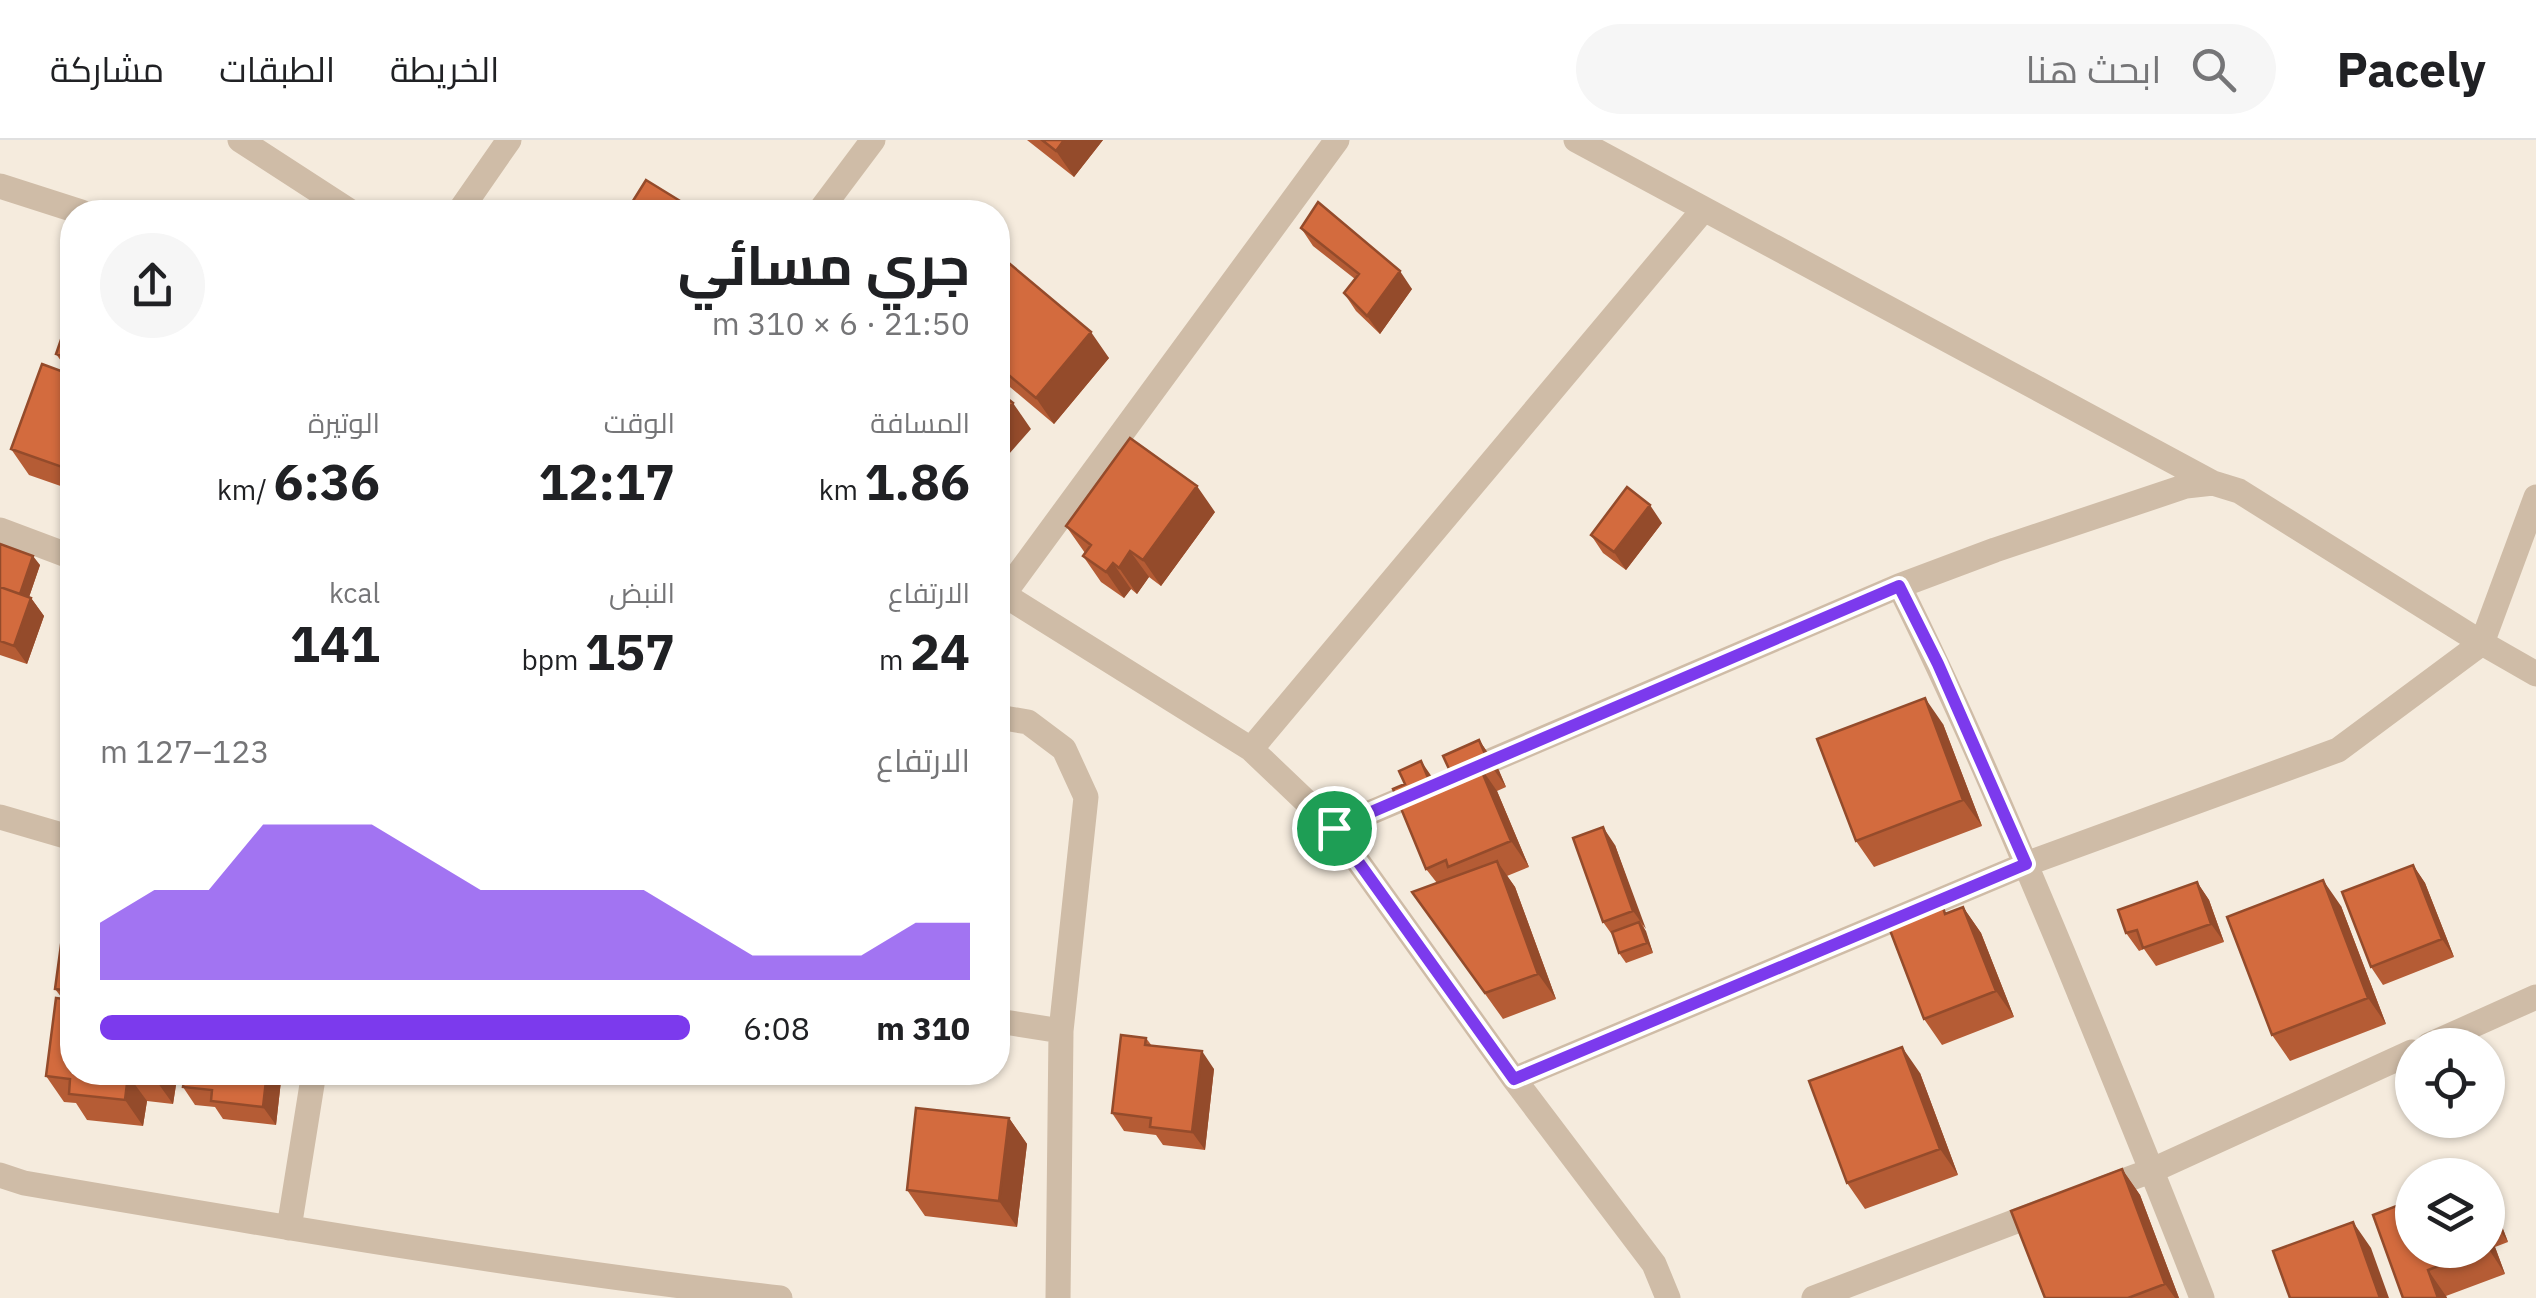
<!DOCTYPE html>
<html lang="ar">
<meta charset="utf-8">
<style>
:root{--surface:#fff;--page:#f6f6f6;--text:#202124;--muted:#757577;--line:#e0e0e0;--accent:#7c3aed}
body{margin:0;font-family:"IBM Plex Sans",Cairo,sans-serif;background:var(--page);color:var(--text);direction:rtl;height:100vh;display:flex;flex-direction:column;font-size:38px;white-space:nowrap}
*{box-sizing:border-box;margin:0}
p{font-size:32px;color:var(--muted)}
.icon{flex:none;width:55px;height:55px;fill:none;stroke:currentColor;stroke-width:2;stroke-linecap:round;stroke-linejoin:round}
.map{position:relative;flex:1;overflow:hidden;direction:ltr}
.drawer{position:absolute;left:60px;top:60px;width:950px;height:885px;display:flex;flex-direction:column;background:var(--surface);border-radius:40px;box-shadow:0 2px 8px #0004;direction:rtl}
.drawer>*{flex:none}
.buttons{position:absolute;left:2395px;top:888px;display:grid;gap:20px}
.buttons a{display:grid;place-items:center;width:110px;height:110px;border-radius:50%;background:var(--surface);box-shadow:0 2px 8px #0004;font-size:50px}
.pin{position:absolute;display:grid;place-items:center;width:85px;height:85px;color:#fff;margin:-42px;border:5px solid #fff;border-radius:50%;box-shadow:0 2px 10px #0007}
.round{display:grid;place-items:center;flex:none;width:105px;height:105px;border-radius:52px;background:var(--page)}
.head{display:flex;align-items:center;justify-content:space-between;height:170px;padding:0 40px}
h1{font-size:55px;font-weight:700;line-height:75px}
.stats{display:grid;grid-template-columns:repeat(3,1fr);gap:15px;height:170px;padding:10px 40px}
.stats div{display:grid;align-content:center}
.stats b{font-size:50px;font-weight:700}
.stats small{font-size:28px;font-weight:400}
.stats p{font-size:28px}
.chart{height:280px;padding:20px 40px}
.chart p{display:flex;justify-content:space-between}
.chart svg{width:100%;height:180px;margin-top:10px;fill:var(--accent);opacity:.7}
ul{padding:0 40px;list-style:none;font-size:32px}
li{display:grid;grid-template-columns:160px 120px 1fr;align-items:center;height:75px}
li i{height:25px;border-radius:12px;background:var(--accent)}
header{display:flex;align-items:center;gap:60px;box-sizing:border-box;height:140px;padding:0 50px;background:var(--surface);border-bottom:2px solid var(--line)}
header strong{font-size:48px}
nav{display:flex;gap:55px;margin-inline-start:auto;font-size:35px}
.search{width:700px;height:90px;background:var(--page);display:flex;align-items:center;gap:25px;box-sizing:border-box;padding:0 35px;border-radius:55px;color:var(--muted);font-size:38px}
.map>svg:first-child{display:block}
</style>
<header>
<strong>Pacely</strong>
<div class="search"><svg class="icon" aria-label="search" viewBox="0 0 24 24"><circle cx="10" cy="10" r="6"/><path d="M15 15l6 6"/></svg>ابحث هنا</div>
<nav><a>الخريطة</a><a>الطبقات</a><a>مشاركة</a></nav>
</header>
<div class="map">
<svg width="2536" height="1158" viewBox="0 0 2536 1158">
<rect width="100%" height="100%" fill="#f5ebdd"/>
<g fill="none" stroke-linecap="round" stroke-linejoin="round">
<path stroke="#cfbca7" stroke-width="25" d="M240,0L351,72
M1576,0L2213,343
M0,46L81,72
M459,72L509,0
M819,72L873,0
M0,390L72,417
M1899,446C1959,566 2011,689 2063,813C2110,928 2157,1042 2202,1158
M998,451L1251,609L1334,688L1514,939L1654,1124L1668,1158
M1003,455L1337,0
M998,577L1028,582L1064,609L1086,657L1061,891L1058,1158
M1251,609L1704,69
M1462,633L1899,446L1995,410L2186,346L2213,343L2239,351L2482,503L2536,534
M0,677L72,698
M1334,688L1426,649
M998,881L1061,891
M2429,905L2536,857
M1514,939L2026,724L2338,610L2482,503L2536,357
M0,1035L24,1043C275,1086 527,1129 780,1158
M2099,1050L2153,1030L2412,912
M289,1088L314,932
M1814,1158L2048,1069"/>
</g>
<path fill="#b55c35" d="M1027,0H1103L1074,37Z
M1301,88L1412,149L1380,194L1356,171L1344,153L1355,139L1313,106Z
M998,138L1109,218L1054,284L998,237Z
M72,168V233L69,232L56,214Z
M72,235V350L29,335L11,309Z
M1215,372L1161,446L1149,437L1137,454L1131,449L1124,458L1101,442L1083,416L1085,413L1066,386Z
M1662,383L1626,430L1603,413L1591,395Z
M0,404L40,425L29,457L31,458L44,476L27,524L0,515Z
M1943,584L1982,686L1874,727L1856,701Z
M1479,600L1497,626L1506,647L1497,651L1529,727L1507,736L1515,747L1556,859L1503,879L1412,752L1437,743L1426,729L1450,631Z
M1615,705L1653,813L1626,823L1619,813L1613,796L1603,782Z
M2413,725L2425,743L2454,817L2383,845L2371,827Z
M2197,742L2209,760L2224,802L2156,826L2144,809L2139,811L2126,793Z
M72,746V932H178L173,964L147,961L143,986L87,980L76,963L64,962L46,936L62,858L55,849Z
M2341,766L2386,884L2290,921L2272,895Z
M1963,767L1981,793L2014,877L1942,905L1924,879L1948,773Z
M1146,898L1152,906L1214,929L1205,1010L1163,1005L1156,995L1124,991L1112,973Z
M185,932H282L276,985L223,979L215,967L195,965L183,947Z
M1920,933L1958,1035L1865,1069L1847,1043Z
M1009,978L1027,1004L1017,1087L925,1076L907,1050Z
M2122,1029L2140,1055L2179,1158H2045Z
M2488,1054L2493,1063L2508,1102L2495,1107L2505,1134L2446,1156L2447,1158H2403L2412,1110H2488Z"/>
<path fill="#944b2b" d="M1064,0H1103L1074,37L1056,11Z
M1400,131L1412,149L1380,194L1367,176Z
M1091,192L1109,218L1054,284L1036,258Z
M1013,263L1031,289L1009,314L998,297V281Z
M998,300L1005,311L998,321Z
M71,302L72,305V342L62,327Z
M1197,346L1215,372L1161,446L1143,420Z
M1650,365L1662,383L1626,430L1614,412Z
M1130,411L1149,437L1137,454L1119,428Z
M33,416L40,425L26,466L19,457Z
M1113,423L1131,449L1124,458L1106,432Z
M31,458L44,476L27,524L14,506Z
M1925,558L1943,584L1982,686L1963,660Z
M1479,600L1497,626L1506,647L1488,621Z
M1421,621L1439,647L1429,640Z
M1479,625L1497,651L1529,727L1511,701Z
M1603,687L1615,705L1646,789L1633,771Z
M1497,721L1515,747L1556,859L1538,834Z
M2413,725L2425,743L2454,817L2442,799Z
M2323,740L2341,766L2386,884L2368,858Z
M2197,742L2209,760L2224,802L2211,784Z
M1963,767L1981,793L2014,877L1996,851Z
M1639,782L1646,791L1653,813L1647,803Z
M1902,907L1920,933L1958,1035L1940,1009Z
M1202,911L1214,929L1205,1010L1192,992Z
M156,932H178L173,964L155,939Z
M267,932H282L276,985L263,967Z
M128,935L147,961L143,986L125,960Z
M1009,978L1027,1004L1017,1087L999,1061Z
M2122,1029L2140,1055L2179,1158H2175L2165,1144Z
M2488,1054L2493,1063L2508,1102L2490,1076L2488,1071Z
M2353,1082L2371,1108L2389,1158H2380Z
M2488,1095L2495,1107L2505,1134L2488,1108Z
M2428,1130L2446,1156L2447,1158H2438Z"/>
<path fill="#d36b3e" stroke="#944b2b" stroke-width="2.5" d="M1042,0H1064L1056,11Z
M646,40L698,72H626Z
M1318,62L1400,131L1367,176L1344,153L1359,134L1301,88Z
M1010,124L1091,192L1036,258L998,226V138Z
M72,168V219L56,214Z
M42,224L72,235V303L71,302L62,327L11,309Z
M998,251L1013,263L998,281Z
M1130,298L1197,346L1143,420L1130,411L1119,428L1113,423L1106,432L1083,416L1091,405L1066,386Z
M1627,347L1650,365L1614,412L1591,395Z
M0,404L33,416L20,454L0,447Z
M0,447L31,458L14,506L0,501Z
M1925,558L1963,660L1856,701L1817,599Z
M1479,600L1488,621L1479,625L1511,701L1448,727L1446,720L1426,729L1393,649L1405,644L1399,631L1421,621L1429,640L1450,631L1443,616Z
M1603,687L1633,771L1603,782L1573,698Z
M1497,721L1538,834L1485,853L1412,752Z
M2413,725L2442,799L2371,827L2342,752Z
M2323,740L2368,858L2272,895L2227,777Z
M2197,742L2211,784L2143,808L2137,790L2126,793L2118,770Z
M69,746H72V851L55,849Z
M1942,764L1945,774L1963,767L1996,851L1924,879L1888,785Z
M1639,782L1647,803L1619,813L1612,792Z
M56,858L72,860V932H156L155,939L128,935L125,960L69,954L70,939L46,936Z
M1121,895L1146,898L1145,905L1202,911L1192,992L1150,987L1151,978L1112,973Z
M1902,907L1940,1009L1847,1043L1809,941Z
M185,932H267L263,967L211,961L212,950L183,947Z
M916,968L1009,978L999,1061L907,1050Z
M2122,1029L2165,1144L2128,1158H2045L2011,1071Z
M2412,1060V1110H2481L2428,1130L2438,1158H2403L2373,1075Z
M2353,1082L2380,1158H2290L2273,1111Z"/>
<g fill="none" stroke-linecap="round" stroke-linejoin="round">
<defs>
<path id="route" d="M1899,446L1938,524L2026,724L1514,939L1334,688Z"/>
</defs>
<use href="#route" stroke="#fff" stroke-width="20"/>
<use href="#route" stroke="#7c3aed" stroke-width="12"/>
</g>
</svg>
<div class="buttons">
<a><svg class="icon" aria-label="locate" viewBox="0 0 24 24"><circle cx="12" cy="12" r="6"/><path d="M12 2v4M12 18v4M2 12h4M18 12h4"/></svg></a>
<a><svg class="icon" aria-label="layers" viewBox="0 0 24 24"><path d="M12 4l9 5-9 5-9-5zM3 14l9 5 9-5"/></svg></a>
</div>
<div class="pin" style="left:1334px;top:688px;background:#1e9e55"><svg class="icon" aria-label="arrive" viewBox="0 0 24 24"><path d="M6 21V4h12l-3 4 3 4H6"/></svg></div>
<section class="drawer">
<div class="head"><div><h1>جري مسائي</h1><p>21:50 · 6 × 310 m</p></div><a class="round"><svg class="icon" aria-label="share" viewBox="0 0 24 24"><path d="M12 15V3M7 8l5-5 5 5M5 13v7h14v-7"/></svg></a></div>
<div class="stats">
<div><p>المسافة</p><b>1.86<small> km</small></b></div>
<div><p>الوقت</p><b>12:17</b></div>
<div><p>الوتيرة</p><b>6:36<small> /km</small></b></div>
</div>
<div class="stats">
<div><p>الارتفاع</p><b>24<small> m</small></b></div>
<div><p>النبض</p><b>157<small> bpm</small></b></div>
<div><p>kcal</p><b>141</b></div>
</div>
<div class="chart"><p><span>الارتفاع</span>123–127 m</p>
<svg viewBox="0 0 160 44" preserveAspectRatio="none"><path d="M0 44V30L10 22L20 22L30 6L40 6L50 6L60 14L70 22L80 22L90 22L100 22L110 30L120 38L130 38L140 38L150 30L160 30V44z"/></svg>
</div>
<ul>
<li><b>310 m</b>6:08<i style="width:100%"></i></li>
</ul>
</section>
</div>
